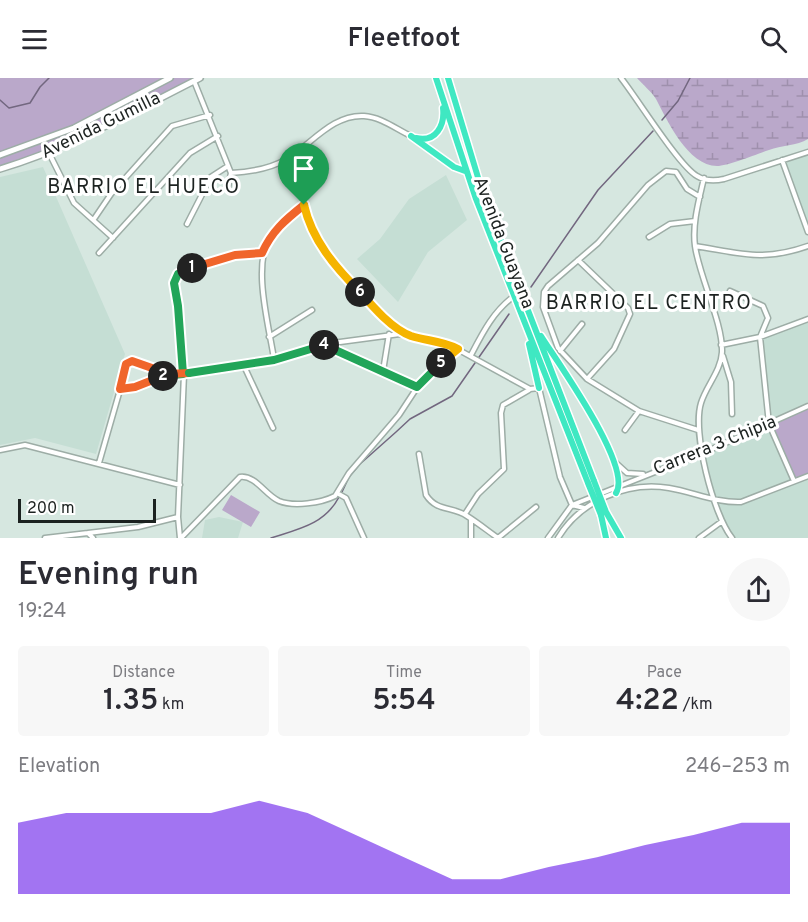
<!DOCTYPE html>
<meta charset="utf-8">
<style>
:root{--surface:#fff;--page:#f7f7f7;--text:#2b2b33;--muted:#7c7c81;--accent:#7c3aed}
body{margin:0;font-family:Overpass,sans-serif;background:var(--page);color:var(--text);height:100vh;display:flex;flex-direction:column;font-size:22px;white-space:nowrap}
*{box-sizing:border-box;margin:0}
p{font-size:20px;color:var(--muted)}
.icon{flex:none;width:33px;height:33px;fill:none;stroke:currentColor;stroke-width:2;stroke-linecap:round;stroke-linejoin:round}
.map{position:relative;height:460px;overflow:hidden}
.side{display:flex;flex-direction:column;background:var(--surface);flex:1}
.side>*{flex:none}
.scale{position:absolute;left:18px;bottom:15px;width:138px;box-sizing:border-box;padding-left:6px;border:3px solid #1c2220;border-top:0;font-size:16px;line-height:21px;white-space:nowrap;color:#1c2220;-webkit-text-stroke:4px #fff;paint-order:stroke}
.pin{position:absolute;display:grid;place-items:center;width:51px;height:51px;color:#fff;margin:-62px -26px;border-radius:50% 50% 50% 0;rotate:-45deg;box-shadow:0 0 6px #0007}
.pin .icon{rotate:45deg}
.km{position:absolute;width:30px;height:30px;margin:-15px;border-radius:50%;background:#222;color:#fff;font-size:16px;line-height:30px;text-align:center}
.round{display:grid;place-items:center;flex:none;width:63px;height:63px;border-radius:32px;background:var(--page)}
.headline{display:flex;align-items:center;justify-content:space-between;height:102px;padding:0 18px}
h1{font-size:33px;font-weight:600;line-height:45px}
.stats{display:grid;grid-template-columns:repeat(3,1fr);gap:9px;height:102px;padding:6px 18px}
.stats div{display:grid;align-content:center;border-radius:6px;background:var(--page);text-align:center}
.stats b{font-size:30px;font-weight:600}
.stats small{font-size:16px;font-weight:400}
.stats p{font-size:16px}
.chart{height:168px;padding:12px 18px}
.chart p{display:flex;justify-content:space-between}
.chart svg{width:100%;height:108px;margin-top:6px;fill:var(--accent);opacity:.7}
header{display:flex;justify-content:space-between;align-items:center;height:78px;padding:0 18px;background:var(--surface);font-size:27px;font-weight:600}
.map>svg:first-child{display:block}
</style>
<header><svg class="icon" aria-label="menu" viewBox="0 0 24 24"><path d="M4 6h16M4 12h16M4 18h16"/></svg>Fleetfoot<svg class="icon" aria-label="search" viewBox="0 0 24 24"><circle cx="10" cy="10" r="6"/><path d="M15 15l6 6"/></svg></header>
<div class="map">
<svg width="808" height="460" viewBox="0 0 808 460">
<defs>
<pattern id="wetland-marsh" width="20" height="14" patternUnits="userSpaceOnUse" patternTransform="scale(1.5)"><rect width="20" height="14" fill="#baa8ca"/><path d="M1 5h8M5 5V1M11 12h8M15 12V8" fill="none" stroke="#9f90ad"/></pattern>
</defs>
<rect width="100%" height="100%" fill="#d6e7e0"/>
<path fill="#c5ded4" d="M808,74V154L781,83Z
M43,89L125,276L96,376L35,360L0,367V99Z
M446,97L467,142L428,174L398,224L357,181L380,161L409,121Z
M808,241V460H732L718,437L703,375L769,346L760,259Z
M219,439L243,444L238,460H202L205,442Z"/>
<path fill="#baa8ca" d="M0,0H200L115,45L0,91Z
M808,329V395L795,401L772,347Z
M231,417L260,434L251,449L222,432Z"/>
<path fill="url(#wetland-marsh)" d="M637,0H808V61C797,68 781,67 769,72C757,76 728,88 717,88C688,88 667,42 656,21C651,13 643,7 637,0Z"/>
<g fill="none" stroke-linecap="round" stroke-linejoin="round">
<path stroke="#72677f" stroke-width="1.5" d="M0,22L9,30L30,25L40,9L49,0
M662,42L678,23L690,0
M531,209L598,112L653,53
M342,414L349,399L360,386L396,354L410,341L452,318L509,236
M271,460C299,451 325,446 339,419"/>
<defs>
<path id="minor" d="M621,0C637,20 679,88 697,98C705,103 715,103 724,101L808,74
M194,3L231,95L228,109
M49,75L74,125L113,160
M287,81L305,127L309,147L321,169L377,233L409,257
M782,82L808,154
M231,95C249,94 269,91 285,82C310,68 332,36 364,38C381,39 396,51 411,58
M704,100C699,122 692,146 695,168C699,198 723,245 722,274C721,293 706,308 701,325C692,354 713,436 732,460
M94,141L111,116L172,48L210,37
M187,146L211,99L228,88
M649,159L670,146L695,143
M695,168C740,175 763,184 808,168
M99,175L190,75L218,58
M578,182L628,230L630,236L614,271L587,301
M730,213L763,228L768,240L760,259L769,346L794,403
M269,259L312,232
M326,266L417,309
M721,267L760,259L808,241
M560,273L582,246
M471,277C483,254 493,234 514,218
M723,278L731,304L732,336
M274,281C269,248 252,188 270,158C278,145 293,136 305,127
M244,288L273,350
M383,293L389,256
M120,311L135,309L168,296
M625,352L639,333
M698,352L639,333L587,301L558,270L543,229L544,214L548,208L598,165L648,107L666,93L676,94L687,111L700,119
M0,372L25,367L180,407
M419,376L426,417C437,434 452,428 467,438C478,445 488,453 498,460
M99,385L128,284L169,296H184L274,281L325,266L400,256L448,266L530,311L539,310L560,399L572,427L584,430
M616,385L627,395L643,396
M337,415L346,420L364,460
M465,436L478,416L504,391L501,335L503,327L529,312
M471,441V460
M88,455L138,449L178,439
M45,460L88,455L93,460
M180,460L178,439L184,296L174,202C185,183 241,176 262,175
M181,460L240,399C256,397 265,417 279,423C294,429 321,425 335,418L349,395L399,337L422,302L458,271
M498,460L536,429
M548,460L572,427L703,375L808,328
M558,460C580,423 627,403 669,410C693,414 717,425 741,424L808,398
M699,460L721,444"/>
<path id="secondary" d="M0,77L74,50L170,0
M0,91C71,70 134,33 200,0"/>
<path id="trunk" d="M436,0L476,121L588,405
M448,0L483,116L594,403
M411,58L454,89L465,93
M416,60C436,65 445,47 443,30
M541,258C558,285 633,389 616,415
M529,266L539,310
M606,434L621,460
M601,437L606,460"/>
</defs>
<use href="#minor" stroke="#9dada6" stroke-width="7"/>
<use href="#secondary" stroke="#9dada6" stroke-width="8"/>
<use href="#trunk" stroke="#fff" stroke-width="9"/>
<use href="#minor" stroke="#fff" stroke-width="4"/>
<use href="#secondary" stroke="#fff" stroke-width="5"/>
<use href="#trunk" stroke="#3fe8c2" stroke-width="6"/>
<defs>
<path id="trunk-bridge" d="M594,403L606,434
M588,405L601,437"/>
</defs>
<use href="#trunk-bridge" stroke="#fff" stroke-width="9" stroke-linecap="butt"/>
<use href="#trunk-bridge" stroke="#3fe8c2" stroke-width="6"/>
</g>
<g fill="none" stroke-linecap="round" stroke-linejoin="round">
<defs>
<path id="split-1" d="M192,190L235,177L262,175C272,153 285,142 304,127"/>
<path id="split-2" d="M163,298L183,296L178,228L174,205L178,196L192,190"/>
<path id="split-3" d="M163,298L135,309L120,311L126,286L132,283L169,296L189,295"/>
<path id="split-4" d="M189,295L274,282L324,267"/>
<path id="split-5" d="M324,267L417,309L441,285"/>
<path id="split-6" d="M360,214C373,229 392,251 411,258C427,263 443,263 458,271L441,285"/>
<path id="split-7" d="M304,127C312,162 335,189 360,214"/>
</defs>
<use href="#split-1" stroke="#fff" stroke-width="12"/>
<use href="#split-2" stroke="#fff" stroke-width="12"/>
<use href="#split-3" stroke="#fff" stroke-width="12"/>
<use href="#split-4" stroke="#fff" stroke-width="12"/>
<use href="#split-5" stroke="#fff" stroke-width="12"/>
<use href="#split-6" stroke="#fff" stroke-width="12"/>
<use href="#split-7" stroke="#fff" stroke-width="12"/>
<use href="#split-1" stroke="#f0652b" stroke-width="8"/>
<use href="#split-2" stroke="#22a559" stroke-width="8"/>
<use href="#split-3" stroke="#f0652b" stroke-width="8"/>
<use href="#split-4" stroke="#22a559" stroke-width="8"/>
<use href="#split-5" stroke="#22a559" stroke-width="8"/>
<use href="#split-6" stroke="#f5b400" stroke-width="8"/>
<use href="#split-7" stroke="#f5b400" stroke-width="8"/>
</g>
<g text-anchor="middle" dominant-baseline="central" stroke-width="6" stroke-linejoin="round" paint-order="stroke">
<g font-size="18" fill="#1c2220" stroke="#fff">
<text transform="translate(101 48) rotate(-26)">Avenida Gumilla</text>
<text transform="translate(503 165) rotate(69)">Avenida Guayana</text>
<text transform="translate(715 368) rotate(-22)">Carrera 3 Chipia</text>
</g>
<g font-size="20" letter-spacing="1.5" fill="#1c2220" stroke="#fff">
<text x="144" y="110">BARRIO EL HUECO</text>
<text x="649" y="226">BARRIO EL CENTRO</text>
</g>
</g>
</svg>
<div class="scale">200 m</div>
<div class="pin" style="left:304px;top:127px;background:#1e9e55"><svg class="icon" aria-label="arrive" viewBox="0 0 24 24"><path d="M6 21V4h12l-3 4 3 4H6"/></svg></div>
<b class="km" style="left:192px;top:190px">1</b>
<b class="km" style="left:163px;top:298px">2</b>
<b class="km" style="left:324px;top:267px">4</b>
<b class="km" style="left:441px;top:285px">5</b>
<b class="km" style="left:360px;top:214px">6</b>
</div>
<section class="side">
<div class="headline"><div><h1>Evening run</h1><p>19:24</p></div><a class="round"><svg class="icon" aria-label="share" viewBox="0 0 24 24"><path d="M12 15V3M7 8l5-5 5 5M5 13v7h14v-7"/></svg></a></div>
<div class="stats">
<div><p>Distance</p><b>1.35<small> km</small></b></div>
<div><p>Time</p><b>5:54</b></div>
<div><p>Pace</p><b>4:22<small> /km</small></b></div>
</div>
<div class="chart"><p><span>Elevation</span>246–253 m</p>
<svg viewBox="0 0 160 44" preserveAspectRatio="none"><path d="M0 44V15L10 11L20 11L30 11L40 11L50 6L60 11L70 20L80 29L90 38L100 38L110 33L120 29L130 24L140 20L150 15L160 15V44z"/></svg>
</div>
</section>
